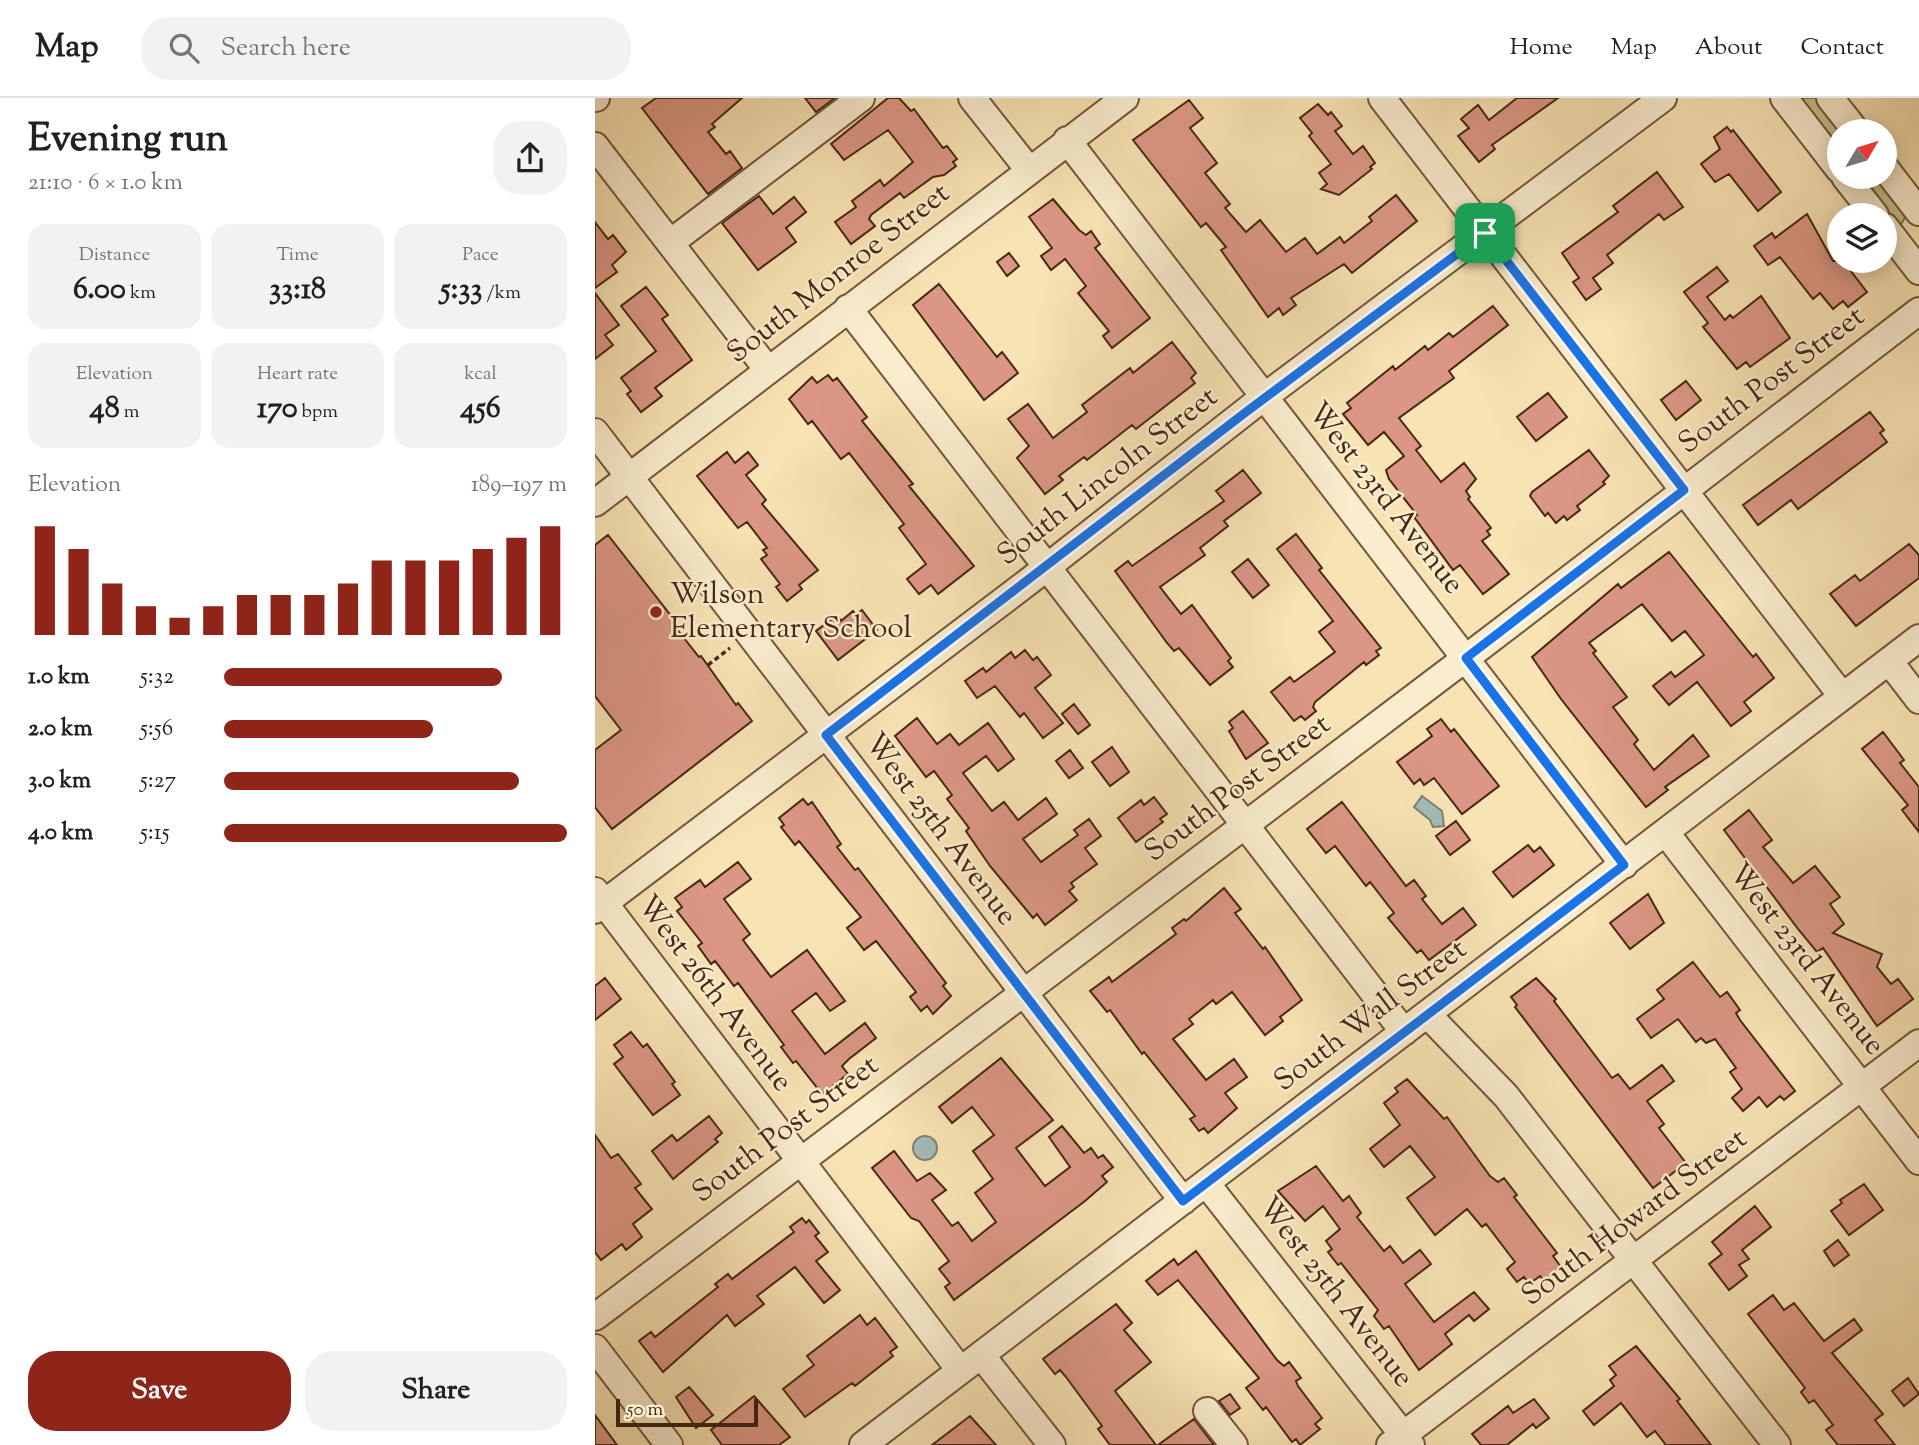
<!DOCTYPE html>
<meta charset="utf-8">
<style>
:root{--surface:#fff;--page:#f2f2f2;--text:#202124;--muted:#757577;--line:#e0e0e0;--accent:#8f2418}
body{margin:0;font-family:"Sorts Mill Goudy",serif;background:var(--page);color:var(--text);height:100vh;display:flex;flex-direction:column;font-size:26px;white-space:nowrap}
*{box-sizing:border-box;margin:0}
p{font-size:23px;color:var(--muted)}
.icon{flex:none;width:38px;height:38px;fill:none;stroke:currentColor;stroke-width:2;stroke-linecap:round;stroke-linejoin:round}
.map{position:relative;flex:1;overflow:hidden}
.panel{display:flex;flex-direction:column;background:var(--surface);width:595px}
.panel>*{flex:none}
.needle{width:46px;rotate:52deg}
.controls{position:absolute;left:1232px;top:21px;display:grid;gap:14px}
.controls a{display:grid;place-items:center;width:70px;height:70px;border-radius:50%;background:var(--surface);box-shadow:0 4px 18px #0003;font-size:35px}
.scale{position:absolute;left:21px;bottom:18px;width:142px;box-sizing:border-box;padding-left:7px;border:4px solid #462712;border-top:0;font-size:19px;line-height:24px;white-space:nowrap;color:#462712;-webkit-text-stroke:5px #faedce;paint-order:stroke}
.pin{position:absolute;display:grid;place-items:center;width:60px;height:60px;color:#fff;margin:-30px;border-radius:14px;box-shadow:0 4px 10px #0006}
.round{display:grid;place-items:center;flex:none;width:74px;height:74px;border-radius:28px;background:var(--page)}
.headline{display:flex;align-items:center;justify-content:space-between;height:119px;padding:0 28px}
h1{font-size:38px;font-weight:700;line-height:52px}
.figures{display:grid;grid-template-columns:repeat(3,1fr);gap:10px;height:119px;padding:7px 28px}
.figures div{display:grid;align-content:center;border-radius:18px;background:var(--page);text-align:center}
.figures b{font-size:30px;font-weight:700}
.figures small{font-size:19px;font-weight:400}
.figures p{font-size:19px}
.chart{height:196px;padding:14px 28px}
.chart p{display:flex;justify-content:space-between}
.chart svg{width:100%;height:126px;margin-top:7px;stroke:var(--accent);stroke-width:6}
.action{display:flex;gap:14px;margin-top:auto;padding:14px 28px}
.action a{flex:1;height:80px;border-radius:28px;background:var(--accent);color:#fff;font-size:28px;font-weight:700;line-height:80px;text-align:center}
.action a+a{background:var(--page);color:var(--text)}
ul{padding:0 28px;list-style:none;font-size:23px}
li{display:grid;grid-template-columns:112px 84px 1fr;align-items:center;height:52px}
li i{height:18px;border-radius:9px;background:var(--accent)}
header{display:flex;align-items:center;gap:42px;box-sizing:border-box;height:98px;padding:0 35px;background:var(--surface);border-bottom:2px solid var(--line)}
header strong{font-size:33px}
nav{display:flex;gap:38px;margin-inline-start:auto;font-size:24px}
.search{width:490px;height:63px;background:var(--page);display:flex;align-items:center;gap:18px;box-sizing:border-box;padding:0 24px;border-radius:28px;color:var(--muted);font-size:26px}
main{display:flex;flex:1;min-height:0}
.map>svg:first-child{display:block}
</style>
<header>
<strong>Map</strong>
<div class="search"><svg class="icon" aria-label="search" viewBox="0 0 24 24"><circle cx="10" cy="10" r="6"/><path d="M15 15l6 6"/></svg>Search here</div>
<nav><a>Home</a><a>Map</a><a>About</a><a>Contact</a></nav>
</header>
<main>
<section class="panel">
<div class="headline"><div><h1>Evening run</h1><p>21:10 · 6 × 1.0 km</p></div><a class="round"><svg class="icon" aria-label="share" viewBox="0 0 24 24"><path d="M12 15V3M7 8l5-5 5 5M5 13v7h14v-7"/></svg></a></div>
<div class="figures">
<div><p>Distance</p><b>6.00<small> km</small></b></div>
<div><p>Time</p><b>33:18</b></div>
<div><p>Pace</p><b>5:33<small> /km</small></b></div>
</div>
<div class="figures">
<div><p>Elevation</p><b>48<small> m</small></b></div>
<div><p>Heart rate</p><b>170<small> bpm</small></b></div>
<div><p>kcal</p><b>456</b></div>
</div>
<div class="chart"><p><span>Elevation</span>189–197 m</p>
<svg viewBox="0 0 160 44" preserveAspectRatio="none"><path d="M5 44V6M15 44V14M25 44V26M35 44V34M45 44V38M55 44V34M65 44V30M75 44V30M85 44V30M95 44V26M105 44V18M115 44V18M125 44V18M135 44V14M145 44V10M155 44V6"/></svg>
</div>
<ul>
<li><b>1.0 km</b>5:32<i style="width:81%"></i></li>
<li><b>2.0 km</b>5:56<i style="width:61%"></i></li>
<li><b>3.0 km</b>5:27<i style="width:86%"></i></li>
<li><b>4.0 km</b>5:15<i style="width:100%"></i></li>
</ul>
<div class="action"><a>Save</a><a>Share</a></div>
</section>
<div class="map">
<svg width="1324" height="1347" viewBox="0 0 1324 1347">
<rect width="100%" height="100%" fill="#f8e3b4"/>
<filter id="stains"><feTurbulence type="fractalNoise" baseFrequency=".00286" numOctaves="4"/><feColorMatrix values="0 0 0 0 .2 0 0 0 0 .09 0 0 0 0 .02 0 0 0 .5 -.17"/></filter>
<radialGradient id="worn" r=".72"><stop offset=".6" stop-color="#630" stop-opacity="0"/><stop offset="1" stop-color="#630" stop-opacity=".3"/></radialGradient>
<path fill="#c4c188" stroke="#85744d" stroke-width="2" d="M1200,0H1222L1248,33H1244V58Z
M1260,79H1283L1311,117L1307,125L1299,127Z"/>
<path fill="#a3bbb9" stroke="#7e8076" stroke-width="2" d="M827,698L847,713L849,728L838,729L835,722L819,709Z
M318 1050a12 12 0 1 1 24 0a12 12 0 1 1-24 0Z"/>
<path fill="#db9784" stroke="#462712" stroke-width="2" d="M61,0H147L117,26L120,29L113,34L131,56L135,53L147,70L113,96L47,10Z
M210,0H240L221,14Z
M293,0H304L316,13L319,11L348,50L352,48L362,61L358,64L361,68L349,77L338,79L309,100L305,95L276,117L274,121L280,128L256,146L240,124L261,109L257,103L285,82L289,88L318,64L293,32L249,62L236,46Z
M922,0H963L897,47L900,51L884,64L863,38L874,30L866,21L883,7L894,22Z
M594,2L608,20L595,30L622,65L610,75L635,106L630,110L651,134L665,122L691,154L710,140L722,156L745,139L749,145L777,123L774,119L801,97L822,123L757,175L749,166L696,200L701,207L688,217L684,210L673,219L626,152L631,149L611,125L606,129L538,42Z
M723,6L733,17L736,14L747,28L740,33L758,56L768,48L780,65L775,69L777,71L744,97L726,91L732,86L724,75L736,66L714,38L717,35L705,20Z
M1132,29L1136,34L1138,32L1186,94L1163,113L1134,76L1120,84L1106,66L1125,51L1119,39Z
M1062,74L1088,109L1069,122L1064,116L1012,157L1018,165L998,180L1006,191L991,202L978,184L984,180L967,155L1023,114L1018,108Z
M164,98L178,116L199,99L211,114L191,130L201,144L163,172L127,125Z
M458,101L484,132L491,137L496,133L505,146L500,150L555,220L517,250L508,238L514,233L483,195L491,188L470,161L456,172L446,158L457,150L434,119Z
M1212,116L1238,163H1248L1272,194L1253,209L1248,203L1238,211L1225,195L1218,201L1185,159L1173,167L1159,148L1177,135L1180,140Z
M0,124L13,141L18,137L31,154L17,167L22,174L0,190Z
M414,155L424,168L412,178L402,164Z
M1122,169L1133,183L1112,199L1130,222L1135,217L1138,220L1166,198L1195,240L1155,269L1151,264L1142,271L1108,229L1113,225L1089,194Z
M344,186L402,259L407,254L423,275L389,302L318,207Z
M51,189L73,217L67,221L97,262L60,290L67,298L46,314L32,296L36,293L26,280L61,253L26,208Z
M0,195L24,227L10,237L18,247L0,261Z
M898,208L913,227L854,273L859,280L804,320L826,348L821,352L846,384L869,365L881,381L871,393L875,399L873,401L896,430L892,433L895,437L887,443L914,476L888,496L865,467L858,472L819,419L822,417L794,381L791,372L809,358L789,334L773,347L748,316L756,310L752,305L798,268L800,272L830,248L833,252L854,235L858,239Z
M577,244L601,275L596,280L600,285L541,331L537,327L492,362L489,359L464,378L468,382L450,396L422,360L434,348L413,321L433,306L458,340L492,314L487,307L535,270L538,275Z
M233,277L238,283L242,280L272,319L267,323L318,386L314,388L379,468L343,496L336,487L324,496L312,481L331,466L304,430L309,426L254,355L246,361L217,323L213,326L194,301L217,279L222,285Z
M1091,283L1106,302L1081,322L1066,302Z
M953,295L972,319L941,343L922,319Z
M1275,314L1289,332L1285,335L1292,344L1203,411L1196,402L1163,427L1148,407Z
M994,352L1014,378L1008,384L1010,386L982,408L985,412L972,422L969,418L961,425L953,415L950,418L935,398L937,394Z
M132,354L140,365L153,354L163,367L151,377L171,402L167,406L223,472L204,487L207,491L192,503L181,489L185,486L166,461L172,457L168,452L172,450L152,424L143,430L102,378Z
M648,372L666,395L629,423L633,428L605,450L610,457L565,489L586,516L597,507L636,560L633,563L638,569L615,587L584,550L579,553L572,545L520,473L533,463L537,468L629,403L621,393Z
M701,436L727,470L724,472L786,550L781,553L784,557L771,567L769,564L720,604L718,609L721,613L710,622L706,618L699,623L676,594L695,579L699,584L740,554L724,534L738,523L682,451Z
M13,437L84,528L81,530L104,559L106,558L141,607L143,605L157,623L17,731L0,709V652L26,632L0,598V447Z
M1314,446L1324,457V480L1261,528L1235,496L1260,477L1265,483Z
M1074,454L1158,559L1161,556L1179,580L1149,604L1156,613L1136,628L1102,584L1074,607L1058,588L1076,574L1080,579L1109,557L1090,533L1077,543L1047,506L994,545L1001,553L998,555L1032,599L1018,609L1043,642L1039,646L1059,672L1098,637L1114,658L1070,689L1073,692L1051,709L966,601L937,559L1023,486L1026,490Z
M653,461L674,487L658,500L637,474Z
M267,512L282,532L243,562L221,533L242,517L246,523L258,513L261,517Z
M430,552L438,562L442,559L456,577L440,590L468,625L448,640L429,615L425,619L400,588L382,600L370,583L388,570L391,574L416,554L420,560Z
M479,606L495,627L483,636L467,616Z
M648,613L673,645L651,661L634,633L638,630L634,624Z
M322,620L342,646L355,636L364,647L393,625L419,661L403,673L391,658L368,675L397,713L409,704L423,722L451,700L462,716L428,741L446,764L483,737L479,732L494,721L506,738L490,750L502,766L476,785L479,789L474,793L482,802L450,827L442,816L438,820L395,768L371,733L374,730L352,701L357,697L339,673L331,679L300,638Z
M846,621L856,634L859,631L904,688L867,716L839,680L829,687L825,681L819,686L802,664L837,638L832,631Z
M1288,634L1309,662L1305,665L1324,689V734L1307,712L1313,707L1267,651Z
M517,649L534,674L515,688L497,664Z
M475,652L488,670L474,680L461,663Z
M559,699L572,716L565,721L568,724L541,744L523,720L546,702L549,707Z
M208,701L213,707L217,704L246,746L242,749L260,772L263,770L351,885L348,888L356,898L338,916L332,908L326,913L315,899L321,894L281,843L269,852L252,830L266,819L204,743L200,747L186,729L189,727L184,720Z
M747,704L811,788L819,782L831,798L827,801L847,826L868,810L881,827L834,862L826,852L822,855L793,820L799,815L775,784L771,788L740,748L731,755L712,731Z
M1154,712L1177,742L1168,749L1198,785L1220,768L1245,799L1235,806L1249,826L1238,835L1287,856L1282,869L1296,886L1303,881L1318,901L1282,928L1228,850L1222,854L1203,831L1129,732Z
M861,723L875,742L855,757L841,738Z
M933,747L939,754L945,749L959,767L918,799L898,774Z
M143,764L156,781L129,801L155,836L148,842L176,879L212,852L250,903L235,913L221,895L197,913L230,956L270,925L281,940L254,961L247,968L253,976L227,996L201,963L198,965L186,949L189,947L143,885L139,888L120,863L116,866L103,848L107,845L82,813L87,809L80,800L105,782L110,789Z
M629,790L646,811L640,815L668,851L670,849L707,902L685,919L688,923L670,937L637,894L621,906L618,902L594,921L598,926L578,941L611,982L639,961L652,979L630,995L642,1010L613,1035L609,1030L604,1033L595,1021L600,1018L549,954L547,956L515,912L512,914L495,893L514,879L517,884L581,836L577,830L589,821L591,823Z
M1053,796L1069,825L1035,851L1015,825Z
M1098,864L1125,899L1132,894L1145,912L1141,915L1145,922L1200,993L1189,1002L1185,998L1172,1009L1164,999L1148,1013L1137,1000L1147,991L1135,974L1141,970L1120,941L1111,945L1106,940L1101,944L1083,921L1056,940L1042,921L1069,901L1062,892Z
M10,880L26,901L0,922V888Z
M941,880L961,901L959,903L1017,980L1023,976L1035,991L1067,967L1079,983L1052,1003L1069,1026L1064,1030L1091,1065L1058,1090L920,909L922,907L916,899Z
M36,934L48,949L52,946L80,984L77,986L85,997L58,1017L19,966L28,959L19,947Z
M406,960L458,1022L421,1050L450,1088L475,1069L454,1039L467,1028L489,1055L496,1050L503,1060L508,1057L518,1069L507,1078L512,1084L490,1103L359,1202L350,1189L355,1185L344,1171L354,1163L324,1123L316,1120L277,1070L299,1053L322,1083L335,1075L351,1092L337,1102L357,1128L363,1124L377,1143L401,1124L380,1095L398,1081L378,1053L399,1037L377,1009L357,1025L344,1009Z
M812,981L849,1021L852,1019L895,1078L903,1084L909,1080L922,1097L919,1099L962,1155L958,1158L966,1169L949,1183L945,1178L934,1186L929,1179L922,1184L912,1171L920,1164L891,1126L887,1129L872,1111L840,1137L812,1100L840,1079L815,1048L789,1069L775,1051L805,1027L789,1005L803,994L800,990Z
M114,1018L127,1035L120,1041L123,1044L78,1081L57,1053L77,1037L82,1043Z
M0,1037L16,1060L23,1056L46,1086L40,1090L57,1111L38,1126L47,1139L31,1152L27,1146L6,1162L0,1154Z
M721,1068L748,1103L754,1098L766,1115L762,1119L789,1153L795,1148L808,1165L825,1152L836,1166L810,1186L839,1224L879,1194L894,1211L879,1223L874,1217L850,1236L857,1246L824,1272L794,1228L789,1231L779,1218L783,1212L746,1165L743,1167L733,1154L737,1151L731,1143L745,1131L728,1108L710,1123L683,1093Z
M1269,1086L1288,1112L1254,1137L1236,1113L1247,1105L1245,1102Z
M1160,1108L1176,1129L1147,1152L1154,1161L1144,1167L1152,1178L1134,1192L1114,1166L1127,1156L1117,1144Z
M207,1120L211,1125L214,1122L224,1135L220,1138L233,1154L221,1163L245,1192L229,1205L200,1169L162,1198L169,1206L140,1228L132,1217L68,1274L44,1243L56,1234L60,1239L123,1189L120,1186L133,1176L137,1181L199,1134L195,1129Z
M1243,1142L1254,1157L1239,1168L1229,1153Z
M601,1153L682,1262L689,1268L694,1264L706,1280L701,1283L703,1288L727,1320L720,1326L725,1331L705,1347L701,1341L697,1344L671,1309L668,1312L651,1290L664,1280L583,1182L563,1197L551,1183L579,1161L583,1167Z
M1178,1197L1189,1212L1199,1205L1229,1243L1259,1221L1267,1232L1237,1255L1288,1316L1280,1322L1300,1347H1243L1231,1332L1238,1327L1219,1302L1214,1305L1206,1294L1210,1290L1153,1216Z
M521,1206L537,1225L529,1232L556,1264L520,1293L561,1347H515L503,1331L507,1328L471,1279L465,1272L460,1276L448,1261Z
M265,1217L272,1227L280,1220L302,1249L295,1254L298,1258L260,1288L257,1285L210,1319L188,1291L219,1267L212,1258Z
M1041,1248L1085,1301L1082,1303L1116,1347H1071L1060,1333L1052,1339L1026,1305L999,1327L988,1313L1019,1288L1015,1282L1021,1277L1014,1268Z
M1313,1280L1324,1296L1309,1308L1297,1293Z
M94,1289L118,1317L101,1330L81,1299Z
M635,1296L645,1310L635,1317L624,1303Z
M159,1298L195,1339L184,1347H127L116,1332Z
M939,1301L954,1320L941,1330L938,1326L912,1347H886L877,1336L913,1308L918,1315Z
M0,1317L22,1347H0Z
M375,1318L401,1347H337Z
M599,1321L619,1347H563Z"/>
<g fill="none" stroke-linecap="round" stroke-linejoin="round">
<defs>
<path id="minor" d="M0,0H1
M377,0L434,72
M787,0L1247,598
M1189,0L1244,71
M1235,0L1261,33
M472,42L1029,767
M0,48L173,272
M1290,70L1324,114
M1250,79L1280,117
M1290,129L1324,173
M75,145L266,0
M253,210L809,934
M0,334L588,1103
M0,405L530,0
M1294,563L1324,602
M1071,735L1324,1063
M0,793L365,1272
M0,812L433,484L669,299L1068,0
M832,916L911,998L1182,1347
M611,1085L816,1347
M0,1219L871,560L1324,213
M0,1250L74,1347
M386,1257L457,1347
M612,1313L639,1347
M268,1347L1324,540
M795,1347L1324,945"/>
</defs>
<use href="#minor" stroke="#72563a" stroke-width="30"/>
<path stroke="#462712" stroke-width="3.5" stroke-dasharray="5 3.5" stroke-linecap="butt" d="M113,567L135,550"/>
<use href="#minor" stroke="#faedce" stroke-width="26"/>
</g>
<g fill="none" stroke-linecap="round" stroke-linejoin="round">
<defs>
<path id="route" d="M890,135L1089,392L871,560L1029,767L588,1103L231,637L651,314Z"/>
</defs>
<use href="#route" stroke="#fff" stroke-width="14"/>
<use href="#route" stroke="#1a73e8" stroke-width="9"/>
</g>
<circle fill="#8f2418" stroke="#faedce" stroke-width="2.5" cx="61" cy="514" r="7"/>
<g text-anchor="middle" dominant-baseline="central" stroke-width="5" stroke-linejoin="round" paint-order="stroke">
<g font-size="30" fill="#462712" stroke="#faedce">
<text transform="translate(244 176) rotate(-38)">South Monroe Street</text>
<text transform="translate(1177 283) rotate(-37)">South Post Street</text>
<text transform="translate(513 379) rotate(-38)">South Lincoln Street</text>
<text transform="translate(790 401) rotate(52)">West 23rd Avenue</text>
<text transform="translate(643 691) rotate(-37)">South Post Street</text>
<text transform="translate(345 732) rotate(53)">West 25th Avenue</text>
<text transform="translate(1211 862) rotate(52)">West 23rd Avenue</text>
<text transform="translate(119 896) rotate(53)">West 26th Avenue</text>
<text transform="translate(776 918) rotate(-37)">South Wall Street</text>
<text transform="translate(191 1032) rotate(-37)">South Post Street</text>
<text transform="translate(1040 1120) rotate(-37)">South Howard Street</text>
<text transform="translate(740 1195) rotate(52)">West 25th Avenue</text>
</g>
<g font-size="30" fill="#462712" stroke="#faedce" text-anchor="start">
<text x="75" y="497">Wilson<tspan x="75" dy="34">Elementary School</tspan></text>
</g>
</g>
<rect width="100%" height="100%" filter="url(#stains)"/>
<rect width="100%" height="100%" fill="url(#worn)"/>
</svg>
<div class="controls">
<a><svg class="needle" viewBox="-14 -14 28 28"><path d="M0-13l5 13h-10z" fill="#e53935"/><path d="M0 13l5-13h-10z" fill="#757577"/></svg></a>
<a><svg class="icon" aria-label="layers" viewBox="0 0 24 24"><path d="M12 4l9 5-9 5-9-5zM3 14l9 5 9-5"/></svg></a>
</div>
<div class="scale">50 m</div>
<div class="pin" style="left:890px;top:135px;background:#1e9e55"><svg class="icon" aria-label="arrive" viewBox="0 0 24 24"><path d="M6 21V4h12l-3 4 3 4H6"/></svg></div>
</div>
</main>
